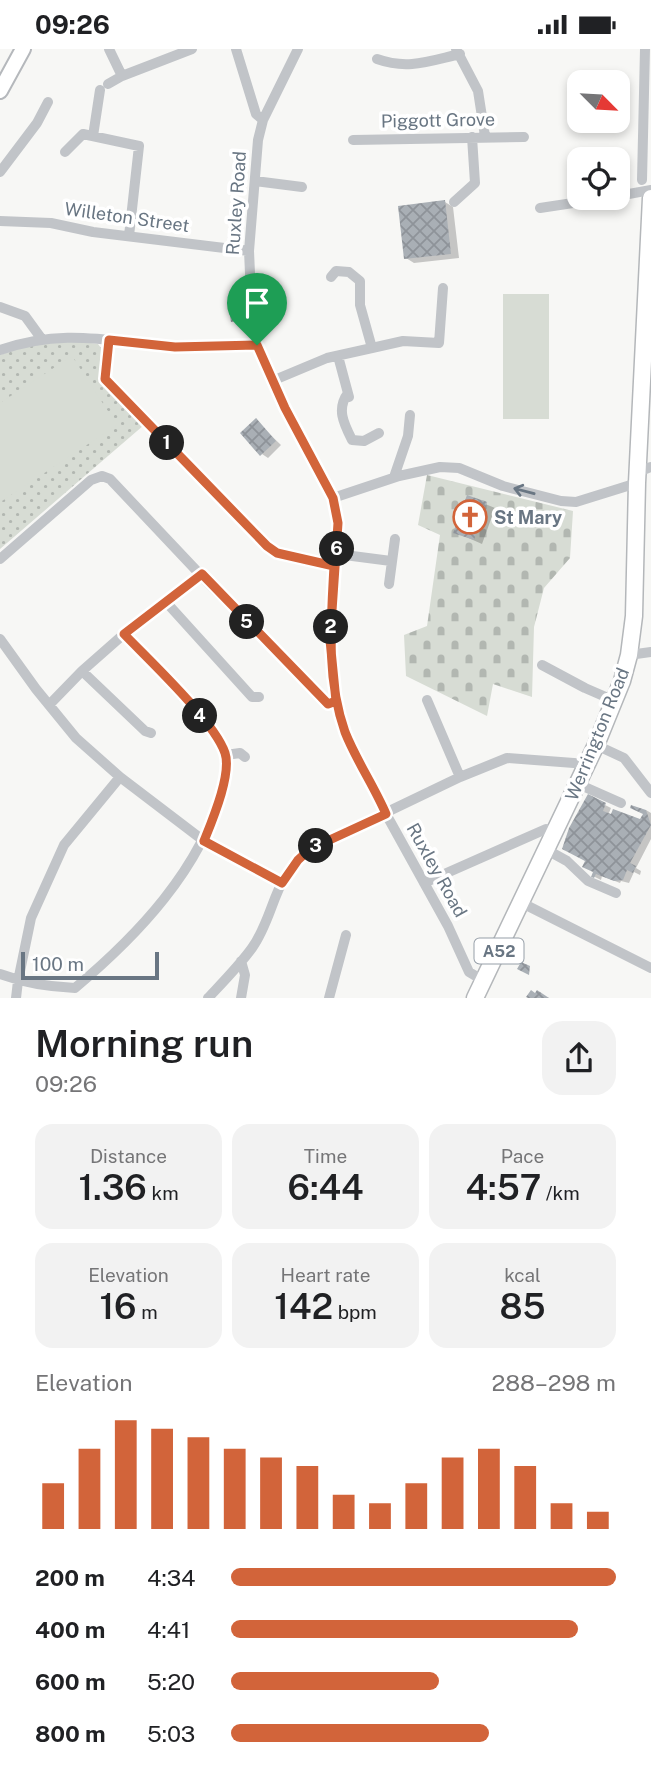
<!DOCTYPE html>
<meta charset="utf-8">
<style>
:root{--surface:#fff;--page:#f2f2f2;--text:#202124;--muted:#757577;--accent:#d2643a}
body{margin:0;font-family:"Public Sans",sans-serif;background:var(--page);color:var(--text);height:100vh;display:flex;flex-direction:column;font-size:26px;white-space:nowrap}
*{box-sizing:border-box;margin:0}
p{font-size:23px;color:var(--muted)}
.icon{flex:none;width:38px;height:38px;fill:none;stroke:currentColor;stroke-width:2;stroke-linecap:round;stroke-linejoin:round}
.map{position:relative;height:949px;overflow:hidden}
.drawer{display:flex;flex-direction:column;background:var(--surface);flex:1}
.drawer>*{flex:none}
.needle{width:46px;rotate:114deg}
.tools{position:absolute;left:567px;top:21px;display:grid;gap:14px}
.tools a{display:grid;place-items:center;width:63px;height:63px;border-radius:14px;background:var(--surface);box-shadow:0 4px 10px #0003;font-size:35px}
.scale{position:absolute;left:21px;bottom:18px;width:138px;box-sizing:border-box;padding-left:7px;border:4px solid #697683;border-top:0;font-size:19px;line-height:24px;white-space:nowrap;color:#697683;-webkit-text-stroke:5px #fff;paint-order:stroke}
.pin{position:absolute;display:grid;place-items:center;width:60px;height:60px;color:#fff;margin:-72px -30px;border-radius:50% 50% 50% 0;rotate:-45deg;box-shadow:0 0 7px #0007}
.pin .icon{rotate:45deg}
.km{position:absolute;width:35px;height:35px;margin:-18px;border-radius:50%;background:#222;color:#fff;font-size:19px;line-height:35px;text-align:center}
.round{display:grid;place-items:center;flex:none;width:74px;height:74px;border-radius:21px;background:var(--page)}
.summary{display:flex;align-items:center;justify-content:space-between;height:119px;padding:0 35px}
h1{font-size:38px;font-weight:600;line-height:52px}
.stats{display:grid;grid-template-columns:repeat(3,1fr);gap:10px;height:119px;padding:7px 35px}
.stats div{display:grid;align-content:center;border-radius:18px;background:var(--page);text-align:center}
.stats b{font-size:35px;font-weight:600}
.stats small{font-size:19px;font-weight:400}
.stats p{font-size:19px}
.chart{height:196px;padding:14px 35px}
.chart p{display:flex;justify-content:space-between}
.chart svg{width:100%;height:126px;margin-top:7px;stroke:var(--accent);stroke-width:6}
ul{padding:0 35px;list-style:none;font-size:23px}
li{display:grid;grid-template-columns:112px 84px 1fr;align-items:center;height:52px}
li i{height:18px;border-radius:9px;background:var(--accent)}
.status{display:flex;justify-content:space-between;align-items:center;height:49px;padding:0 35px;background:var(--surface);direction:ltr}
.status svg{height:19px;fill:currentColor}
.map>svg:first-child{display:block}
</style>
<div class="status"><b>09:26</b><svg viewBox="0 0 49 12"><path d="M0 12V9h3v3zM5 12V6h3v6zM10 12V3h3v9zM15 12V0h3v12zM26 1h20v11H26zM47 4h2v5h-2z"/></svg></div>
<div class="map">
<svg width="651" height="949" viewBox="0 0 651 949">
<defs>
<pattern id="cemetery-stones" width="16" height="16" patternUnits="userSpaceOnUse" patternTransform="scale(1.75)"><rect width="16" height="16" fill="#d7dcd4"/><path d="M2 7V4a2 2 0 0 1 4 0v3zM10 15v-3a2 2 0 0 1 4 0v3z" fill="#b2b7b1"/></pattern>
<pattern id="park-dots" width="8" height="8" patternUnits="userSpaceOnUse" patternTransform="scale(1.75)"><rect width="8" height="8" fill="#d7dcd4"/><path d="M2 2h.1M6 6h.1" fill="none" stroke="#b2b7b1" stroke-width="1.8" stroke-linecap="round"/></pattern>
<pattern id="building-cross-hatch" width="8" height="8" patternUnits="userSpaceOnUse" patternTransform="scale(1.75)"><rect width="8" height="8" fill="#a9afb5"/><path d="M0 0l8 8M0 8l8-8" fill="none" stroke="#8e9399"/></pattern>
</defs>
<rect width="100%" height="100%" fill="#f7f7f5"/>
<path fill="url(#cemetery-stones)" d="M427,426L573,462L570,509L544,539L534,578L532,648L493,635L487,667L406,627L404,586L427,577L440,486L418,476Z"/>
<path fill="url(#park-dots)" d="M75,292L98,295L101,299L99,331L144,376L0,500V306L28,296Z"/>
<path fill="#d7dcd4" d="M503,245H549V370H503Z
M72,307L117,376L2,452L0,448V354Z"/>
<path fill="#0003" d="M445,153L453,158L459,209L414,214L406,209Z
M240,254L243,256L246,273L236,274L233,272Z
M256,372L281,396L268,409L262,405Z
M468,448L495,459L482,495L455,483Z
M589,748L611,759L606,771L641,772L646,761L651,764V790L636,819L641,822L640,826L634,823L629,834L621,832L620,834L602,827L601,831L593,827L595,823L588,811Z"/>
<path fill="url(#building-cross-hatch)" d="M445,151L451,205L404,210L398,157Z
M240,252L243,271L231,273L228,254Z
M256,369L276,392L260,407L240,384Z
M467,446L487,453L474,491L453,484Z
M588,745L606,754L603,762L611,765L613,760L640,770L643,765L630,759L631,756L646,761L651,776L630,814L636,817L633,824L627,821L623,831L614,832L596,825L594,829L591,828L593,823L582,818L585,812L562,800L569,779Z
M521,913L530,917L529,926L517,920Z
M531,941L535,944L537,941L549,949H528L526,948Z"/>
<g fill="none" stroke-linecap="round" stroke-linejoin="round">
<defs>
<path id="major" d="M0,42L23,0"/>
<path id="highway" d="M475,949L596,696L622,632L629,606L634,567L637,434L651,149"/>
</defs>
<use href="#major" stroke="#b5b8bc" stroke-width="18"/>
<use href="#highway" stroke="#b4b7ba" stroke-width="19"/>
<path stroke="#c1c4c8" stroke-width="10" d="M109,0L122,27
M236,0L256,65L263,71
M298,0L263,71L258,91L249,202L252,269L257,296L272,332L333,449L338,474L330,591L336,652L346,686L386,765L448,877L469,923L484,932
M456,0L478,42L485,87
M377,10C408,21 429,12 460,5
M108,35L122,27L192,0
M93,87L100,41
M353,91L524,88
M65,103L83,85L139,97L129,187
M0,123L37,74L48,53
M642,131L645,0
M255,132L302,138
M618,147L651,141
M454,153L475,134L472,88
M540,159L606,149
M0,172L51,174L93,183L249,202
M331,228L336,222L349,223L360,232V256L372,299
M0,258L25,267L41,289
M109,291L105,330L267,497L277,504L334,517
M0,301C63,279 107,292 171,297C199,300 229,297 257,296
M338,307L349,348
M272,332L327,309L372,299L403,292L439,294L443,239
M348,344C336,360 344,375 352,391L364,392L379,384
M638,423L651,418
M394,428L408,387L410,366
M333,449L399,427L440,418L459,419L503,437L561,452L576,453L637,434
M337,505L391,512
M0,510L91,431L102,427L110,430L211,537L328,655L336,652
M389,535L395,490
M166,553L252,648H259
M0,590L36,640L76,689L120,728L204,792L282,834
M629,606L651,603
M542,616L585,639L615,652
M82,622L145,682L151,684
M427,651L460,728
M49,656L82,622L124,585L202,525
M596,696L624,709L651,744
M226,706L240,704L245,708
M578,735L621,754
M547,801L567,812L588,832L616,844
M424,834L546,780L556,783
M522,854L651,919
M241,912L245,926L241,949
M0,925C24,934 50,938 75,939C137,887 201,820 222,740C224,729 228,713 224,703C215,679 196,662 179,644C161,624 142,605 124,585
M16,949L18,932L31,869L64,796L120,728
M208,949C223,933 239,917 252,899C275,867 273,826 310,800L460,728L507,709L587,715
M329,949L346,886"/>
<use href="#major" stroke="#fff" stroke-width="14"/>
<use href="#highway" stroke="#fff" stroke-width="16"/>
</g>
<defs><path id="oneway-shaft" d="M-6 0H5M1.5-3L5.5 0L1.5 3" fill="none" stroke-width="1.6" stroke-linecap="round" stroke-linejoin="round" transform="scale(1.75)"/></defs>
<use stroke="#697683" href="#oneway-shaft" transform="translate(524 442) rotate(-165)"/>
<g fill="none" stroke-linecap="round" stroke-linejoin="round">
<defs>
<path id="route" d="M257,296L175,298L109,291L105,330L267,497L277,504L334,517C331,573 326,629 345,683C356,711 374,737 386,765L310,800L298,811L282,834L204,792C212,772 232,725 225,704C214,672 150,612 124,585L202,525L328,655L336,652L330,591L338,474L333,449L285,359L257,296"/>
</defs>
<use href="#route" stroke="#fff" stroke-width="14"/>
<use href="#route" stroke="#d2643a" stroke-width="9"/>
</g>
<defs>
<symbol id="church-ring" viewBox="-11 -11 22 22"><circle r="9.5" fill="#fff" stroke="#d2643a" stroke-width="1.5"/><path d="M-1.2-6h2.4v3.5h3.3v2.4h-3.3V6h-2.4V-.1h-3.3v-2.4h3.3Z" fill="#d2643a"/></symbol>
</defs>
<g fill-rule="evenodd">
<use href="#church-ring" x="451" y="449" width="38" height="38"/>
</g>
<g text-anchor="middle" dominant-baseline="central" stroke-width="7" stroke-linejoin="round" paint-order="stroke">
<rect fill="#fff" stroke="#969fa8" stroke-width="2" x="474.5" y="889.5" width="49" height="25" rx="5"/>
<g font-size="16" font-weight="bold" fill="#697683">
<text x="499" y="902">A52</text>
</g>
<g font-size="18" fill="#697683" stroke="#fff">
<text transform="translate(438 71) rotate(-1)">Piggott Grove</text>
<text transform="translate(236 154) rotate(-86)">Ruxley Road</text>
<text transform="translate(127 168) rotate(8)">Willeton Street</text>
<text transform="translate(597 685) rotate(-68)">Werrington Road</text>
<text transform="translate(437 821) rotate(61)">Ruxley Road</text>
</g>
<g font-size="18" font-weight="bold" fill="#697683" stroke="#fff" text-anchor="start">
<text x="494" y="468">St Mary</text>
</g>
</g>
</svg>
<div class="tools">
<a><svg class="needle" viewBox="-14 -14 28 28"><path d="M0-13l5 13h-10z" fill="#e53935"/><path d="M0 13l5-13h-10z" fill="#757577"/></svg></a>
<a><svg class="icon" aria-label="locate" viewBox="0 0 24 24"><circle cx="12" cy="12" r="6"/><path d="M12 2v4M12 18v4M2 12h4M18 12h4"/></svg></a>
</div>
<div class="scale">100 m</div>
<div class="pin" style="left:257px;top:296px;background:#1e9e55"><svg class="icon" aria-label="arrive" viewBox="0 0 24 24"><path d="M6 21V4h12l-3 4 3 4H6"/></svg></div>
<b class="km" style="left:167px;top:394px">1</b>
<b class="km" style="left:331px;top:578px">2</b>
<b class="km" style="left:316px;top:797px">3</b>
<b class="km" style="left:200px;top:667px">4</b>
<b class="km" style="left:247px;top:573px">5</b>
<b class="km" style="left:337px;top:500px">6</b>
</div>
<section class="drawer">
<div class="summary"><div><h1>Morning run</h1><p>09:26</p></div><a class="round"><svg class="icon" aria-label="share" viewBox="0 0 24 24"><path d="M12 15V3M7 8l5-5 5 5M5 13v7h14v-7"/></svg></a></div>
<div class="stats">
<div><p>Distance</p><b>1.36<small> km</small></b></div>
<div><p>Time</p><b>6:44</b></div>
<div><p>Pace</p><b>4:57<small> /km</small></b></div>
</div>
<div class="stats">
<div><p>Elevation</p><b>16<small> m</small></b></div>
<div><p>Heart rate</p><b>142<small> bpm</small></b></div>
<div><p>kcal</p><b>85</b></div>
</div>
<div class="chart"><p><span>Elevation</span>288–298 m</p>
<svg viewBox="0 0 160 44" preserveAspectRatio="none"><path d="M5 44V28M15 44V16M25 44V6M35 44V9M45 44V12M55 44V16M65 44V19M75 44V22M85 44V32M95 44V35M105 44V28M115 44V19M125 44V16M135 44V22M145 44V35M155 44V38"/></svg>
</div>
<ul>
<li><b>200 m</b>4:34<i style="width:100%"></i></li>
<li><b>400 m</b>4:41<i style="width:90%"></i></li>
<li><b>600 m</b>5:20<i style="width:54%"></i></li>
<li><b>800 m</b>5:03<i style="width:67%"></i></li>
</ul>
</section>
